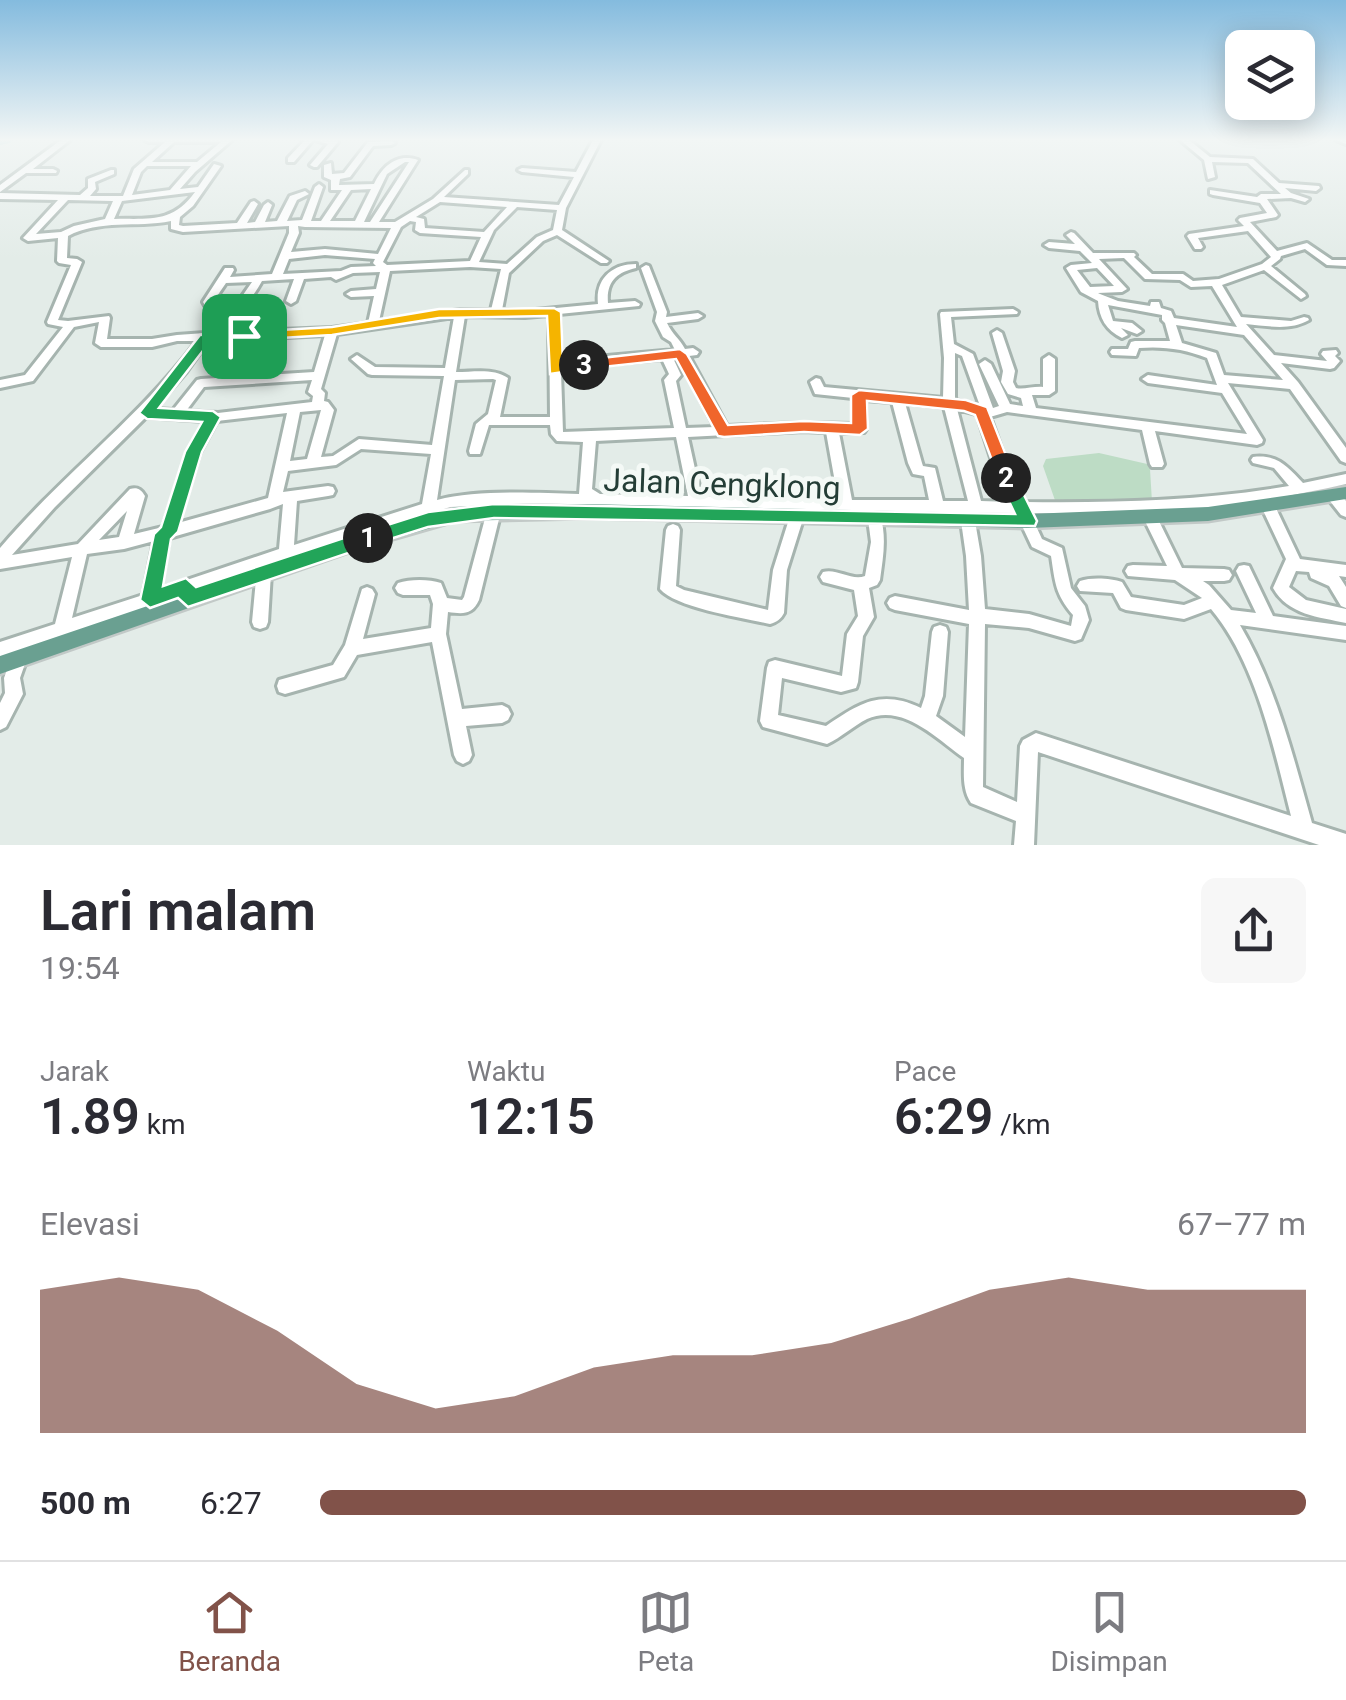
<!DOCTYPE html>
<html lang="id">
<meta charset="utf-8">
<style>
:root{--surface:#fff;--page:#f7f7f7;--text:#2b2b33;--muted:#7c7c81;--line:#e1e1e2;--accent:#815249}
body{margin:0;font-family:Roboto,sans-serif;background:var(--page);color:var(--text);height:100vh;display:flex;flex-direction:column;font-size:38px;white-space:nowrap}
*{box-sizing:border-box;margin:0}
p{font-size:32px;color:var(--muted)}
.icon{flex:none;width:55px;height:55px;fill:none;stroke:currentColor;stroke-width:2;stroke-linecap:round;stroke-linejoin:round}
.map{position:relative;height:845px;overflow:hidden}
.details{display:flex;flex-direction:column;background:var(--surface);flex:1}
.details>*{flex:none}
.buttons{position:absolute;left:1225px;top:30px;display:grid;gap:20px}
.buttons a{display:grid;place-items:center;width:90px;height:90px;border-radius:15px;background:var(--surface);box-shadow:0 5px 25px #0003;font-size:50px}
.pin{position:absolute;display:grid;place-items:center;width:85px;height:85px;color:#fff;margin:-42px;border-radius:20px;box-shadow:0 5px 15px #0006}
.km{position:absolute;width:50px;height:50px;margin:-25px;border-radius:50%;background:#222;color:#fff;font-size:28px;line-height:50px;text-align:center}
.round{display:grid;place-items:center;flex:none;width:105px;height:105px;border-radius:15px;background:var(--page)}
.summary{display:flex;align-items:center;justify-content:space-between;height:170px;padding:0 40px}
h1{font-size:55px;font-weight:600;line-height:75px}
.figures{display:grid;grid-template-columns:repeat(3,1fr);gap:15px;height:170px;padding:10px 40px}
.figures div{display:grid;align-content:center}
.figures b{font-size:50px;font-weight:600}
.figures small{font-size:28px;font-weight:400}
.figures p{font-size:28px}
.chart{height:280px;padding:20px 40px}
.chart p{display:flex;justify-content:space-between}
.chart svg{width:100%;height:180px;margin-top:10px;fill:var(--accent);opacity:.7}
ul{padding:0 40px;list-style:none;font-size:32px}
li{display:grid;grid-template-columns:160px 120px 1fr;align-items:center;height:75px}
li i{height:25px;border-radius:12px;background:var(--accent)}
.tab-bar{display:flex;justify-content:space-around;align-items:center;height:140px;border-top:2px solid var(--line);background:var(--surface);font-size:28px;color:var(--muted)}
.tab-bar a{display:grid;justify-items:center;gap:5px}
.tab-bar .current{color:var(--accent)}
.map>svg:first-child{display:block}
</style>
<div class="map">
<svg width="1346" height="845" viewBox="0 0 1346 845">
<rect width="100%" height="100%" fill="#e3ece8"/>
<path fill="#bddcc5" d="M1099,453L1156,466L1150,469L1152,502L1057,506L1043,466L1046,459Z"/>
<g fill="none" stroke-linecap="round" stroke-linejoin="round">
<path stroke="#8ec6cf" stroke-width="6" d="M0,142L9,140"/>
<path stroke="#8ec6cf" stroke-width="10" d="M434,510L478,505
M998,513H1053"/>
<defs>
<path id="minor" d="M61,140H70L33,169H53L57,171L56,173H26L0,192V185Z
M145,140H232L195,172L180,189L198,187L214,164L221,166L193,206L180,217L179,225L183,226L237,223L251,202L254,201L258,204L247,223L255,222L264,205L268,202L272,205L265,222L277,221L290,196L305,191L309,194L297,200L287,221L302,220L315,187L319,184L323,187L311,221H321L342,190H331V180L324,177V165L331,163L332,174L344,173L368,142H371L391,141L395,143L391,145L373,146L350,177L340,179L339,185L374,184C383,165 398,153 418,160L379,222H395L433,199L465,170H468V174L444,197L559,205L574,177L522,172L518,170L522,168L576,172L593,140H601L566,208L562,230L609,261L607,263H601L557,235L543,241L509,273L502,310L525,311L598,304C595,279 612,264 636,264V268C617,272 606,282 608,303L635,301L640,304L639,306L559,314L561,365L596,357L675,350L671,342L663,337L655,321L657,312L641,268L646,265L649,266L667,312L666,317L698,313L703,316L698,319L667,323C672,334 680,339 685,349L693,348L699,352L697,355L689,356L727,426L803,423L854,424L853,398L815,394L810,382L816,378L820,379L824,387L943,398L944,358L940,314L941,312L1013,309L1018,312L1017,314L951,317L954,344L973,354L993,408L999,406L979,364L985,360L991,364L1010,404L1023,406L1021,398L1008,394L1001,382L1003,371L992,333L997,330L1002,333L1015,371L1013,382L1016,388C1023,390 1034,386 1043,387V359L1049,355L1055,359V391L1049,395H1032L1036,408L1247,434L1222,393L1148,383L1142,379L1148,375L1217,385L1207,358C1185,349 1163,346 1139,348L1136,356L1112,355L1110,352L1112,349H1128L1131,342L1135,341H1170L1165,323L1162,320V315L1108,305L1113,321L1132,323L1142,331L1137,334L1121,328L1128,335L1122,338C1106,330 1099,318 1098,301L1081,292L1066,268L1071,265L1092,263L1080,251L1049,248L1044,245L1049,242L1075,244L1066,235L1071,232L1074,233L1093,253H1134L1136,255L1134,257L1152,274H1183L1193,281L1219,279L1262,264L1271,257L1248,231L1198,238L1203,247L1201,249H1195L1187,236L1189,234L1244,226L1238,220L1240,218L1267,213L1260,203L1213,195L1210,194V190L1257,197L1261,194H1281L1248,163L1212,162L1215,177L1208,179L1204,160L1180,140H1189L1210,157L1253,159L1279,183L1319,186L1320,188L1316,191L1285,188L1291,193L1309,199L1305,202L1291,198L1267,199L1278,215L1276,217L1250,222L1277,251L1307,243L1332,260H1346V266L1327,265L1305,249L1281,256L1280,259L1271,266L1305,294L1306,296L1301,299L1264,270L1222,285L1241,317L1291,321L1304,317L1308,318L1309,320C1290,331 1268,326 1246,324L1274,355L1327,361L1321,354L1323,351L1336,350L1338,353L1335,356L1340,361L1334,368L1330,369L1281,363L1298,382L1346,448V463L1341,461L1290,389L1228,383L1263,440L1262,443L1257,445L1155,431L1164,464L1162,467H1152L1150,464L1142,430L1007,412L990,417L1007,464L1025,502C1113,503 1202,501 1289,486L1274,468L1253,463L1251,460L1253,457C1277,454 1287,466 1303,483L1346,474V484C1305,493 1265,501 1224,506C1160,513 1094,513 1030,513L1042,539L1062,548L1071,588L1085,606L1089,620L1081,639L1075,641L1029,628L985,624L983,787L1017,802L1020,746L1023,740L1036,733L1291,816C1274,749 1256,662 1211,609L1184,619L1126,610L1121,608L1113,593L1080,591L1077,586L1080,581C1091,577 1111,578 1122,582L1131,597L1184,605L1202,598L1175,580L1128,576L1125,571L1128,566L1133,565L1167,566L1143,517L1145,513L1150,511L1155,513L1182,568L1224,569L1229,570L1232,575L1229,580L1224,581H1203L1209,585L1231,610L1256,613L1236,571L1239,566L1244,565L1249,566L1273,616L1346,626V640L1240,625C1276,686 1293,756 1312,823L1346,834V845H1319L1038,752L1034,845H1014L1016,821L971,803C962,789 964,774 964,758C937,739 903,703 867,719C853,726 842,737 827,744L763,727L760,721L767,668L769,662L775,660L842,676L847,634L858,616L854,590L823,582L820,577L823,572C837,568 851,581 865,576L871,542L868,519L870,515L875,513L880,515C887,537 883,557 880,580L877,585L869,588L874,617L863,636L858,682L856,688L841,692L782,678L778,715L826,726C860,703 881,689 921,708L925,696L932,632L934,627L940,625L946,627L948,632L943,696L936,716L965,737L969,624L895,610L890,608L887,603L890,598L895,596L969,610L966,556L961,521L963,517L968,515L973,517L975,521L981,556L985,609L1029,614L1071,626L1073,615C1055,594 1055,582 1051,556L1032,547L1016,513L854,511L852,515L847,517L842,515L840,510L523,503L450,507L435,512L428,517L423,515L377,528L294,557L291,563L286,565L280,562L264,567L268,568L271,573L268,622L266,627L260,629L254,627L252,622L257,569L20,651L25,653L27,658L20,678L23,694L6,727L0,730V703L5,693L4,678L13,653L0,658V642L55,624L72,557L0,569V548C62,475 139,418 197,341H177L152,347H101L95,343L99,322L74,327L33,381L0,388V380L25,375L63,327L48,324L47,322L71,265L59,263L57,261L58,238L28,241L23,238L58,200L0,199V193L80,195L88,188V179L111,170H114V174L95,182L96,189L90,196H123L134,169L165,142H149ZM174,142H221L197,162H152ZM405,162H409L370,222H364L387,174ZM147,166H191L170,190L132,195L141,172ZM371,189L355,221H330L351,190ZM195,192C172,224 149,218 114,219L122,201ZM68,200L113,201L105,219L74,226L61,232L36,234ZM440,202L507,207L484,232L425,228L424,219L416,217ZM517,207L557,210L553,230L537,237L507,264L479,262L494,230ZM171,221V229L183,232L289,226V233L272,274L230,277L234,270L233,268H225L203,302L214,321L205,333L177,335L152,339H107L110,318L109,316L68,321L58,320L82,262L77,259L67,258L68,236C100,219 136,228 171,221ZM410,221L416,222L415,230L420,233L481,237L470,261L387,265L383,262L401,227ZM298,226L305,227L391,228L378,254L325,249L291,252L299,233ZM325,255L375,259L373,263L376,266L351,267L341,271L283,274L289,259ZM1124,258L1145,279L1180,280L1191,287L1212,286L1237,327L1174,318L1171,311L1161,308L1159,302H1151L1150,306L1118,301L1100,294L1098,293L1122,292L1127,289L1099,259ZM470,267L501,269L491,310H460L379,321L390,271ZM1097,268L1114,286L1090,287L1077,270ZM380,272L376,289L351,291L346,294L351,297L374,296L368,323L332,328L253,331L260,319L255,316L251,317L241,332L216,333L224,321L223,319C242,311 252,299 262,281L294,279L286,301L291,304L296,301L304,279L331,277L336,280L353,273ZM252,282L238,302L220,313L213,302L226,283ZM549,315L550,417H500L508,378C494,368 474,372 456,372L465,316L525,317ZM454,317L445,368L375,367L357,355L351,359L368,374L372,375L444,376L432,445L359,439L333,456L321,457L334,410L328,402L324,401L325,393L321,389L337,334ZM1176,325L1244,335L1283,380L1224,375L1216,353L1182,343ZM325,335L314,372L201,379L197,380L173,410L154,409L186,372L208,341ZM955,353L962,356L980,406L955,400ZM678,357L715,427L686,428L676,381L681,375L673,358ZM662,359L669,374L664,380L674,428L563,432L561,372L596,365ZM493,379L496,380L488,414L476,424L469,451L470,454H480L489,425H550L551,434L557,441L583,442L579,494C537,493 477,489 437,500L455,380ZM312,380L308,392L313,396L312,402L218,413L186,411L204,387ZM865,400L892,402L908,463L913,474L924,476L929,500H852L839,433L864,432L866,429ZM905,403L944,407L968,501H943L935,468L923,466L922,463ZM957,409L977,414L993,464L1011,502L981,501ZM321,410L307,459L290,461L300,412ZM287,413L268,498L178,523L200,452L217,421ZM146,417L205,421L188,452L163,527L134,534L145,496C141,489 137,487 130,489L78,544L12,555L55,507ZM803,431L826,432L838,499L701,496L688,437ZM676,437L688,496L600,494L592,489L596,441ZM361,449L431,454L422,504L294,545L297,501L328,496L333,495L335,491L333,487L328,486L283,492L288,471L336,465ZM283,504L279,549L160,589L169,538L270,509ZM127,511L119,537L99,540ZM154,541L143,595L72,618L87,554L124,549Z
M305,140H313L294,162H288V158Z
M315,140H336L338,142L317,167H314L310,165L328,144Z
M1336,140H1346V144Z
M1333,491L1338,492L1346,501V517L1341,515L1326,496L1328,492Z
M1268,501L1273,502L1300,559L1346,565V577L1339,576L1346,587V608L1341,606L1329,586L1311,578L1309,572L1296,571L1289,587L1306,600L1346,609V623C1319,617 1288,615 1273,588L1286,559L1261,506L1263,502Z
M494,505L499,507L501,511L479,600C472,615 463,614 448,612L446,634L462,709L502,705L508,708L511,714L508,720L502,723L466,726L472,755L469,761L463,764L457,761L454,755L432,642L357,655L344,677L285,694L279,692L277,686L279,680L333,665L345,645L362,589L367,587L372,589L375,594L363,639L431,628L433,604L430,595H403L398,593L395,588L398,583C410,579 429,579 441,583L447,598L462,600L464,597L487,511L489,507Z
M797,510L802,512L804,516L787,570L784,613C781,619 777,622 770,624C744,618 676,608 660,589L666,530L668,526L673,524L678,526L680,530L676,586L684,590L768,610L773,570L790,516L792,512Z"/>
<path id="major" d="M1346,487V499L1208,521L1028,528L587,518L455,521L358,549L0,674V656L357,535L455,507L587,504L1028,514L1208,507Z"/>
</defs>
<use href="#minor" stroke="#a6b4af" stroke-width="6"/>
<use href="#major" stroke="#c2c9c7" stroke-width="5"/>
<use href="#minor" fill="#fff" fill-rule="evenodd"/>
<use href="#major" fill="#6aa091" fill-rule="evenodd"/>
</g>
<linearGradient id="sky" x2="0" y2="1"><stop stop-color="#84bbde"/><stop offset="0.54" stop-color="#f2f6f5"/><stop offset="1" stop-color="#f2f6f5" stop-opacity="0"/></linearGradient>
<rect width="1346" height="259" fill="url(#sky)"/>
<path fill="#22a559" stroke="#fff" stroke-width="2.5" d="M244,332L251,336L249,339L209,343L159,408L213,411L221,417L202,452L178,532L171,539L163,586L186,578L196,587L368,530L378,538L375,544L188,607L178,598L150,608L140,600L154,534L161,527L185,452L202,422L147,419L139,413L200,335Z"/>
<path fill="#22a559" stroke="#fff" stroke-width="2.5" d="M1006,471L1013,473L1037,521L1035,526L494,518L428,527L368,546L359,538L362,533L428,512L494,504L1015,514L998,478Z"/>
<path fill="#f0652b" stroke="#fff" stroke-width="2.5" d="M680,349L687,354L728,425L804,421L851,423V395L859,390L966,400L987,407L1015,478L1006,484L1000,482L975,415L964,411L867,401L868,429L860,435L804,432L724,437L718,436L676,359L584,369L577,365L584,360Z"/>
<path fill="#f5b400" stroke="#fff" stroke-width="2.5" d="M554,308L561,312L563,364L590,361V368L550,374L547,316L439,318L332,335L244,340L237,336L244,332L332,327L439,309Z"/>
<g text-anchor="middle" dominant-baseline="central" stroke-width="10" stroke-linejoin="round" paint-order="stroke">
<g font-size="32" fill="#243d36" stroke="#f4f9f6">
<text transform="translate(722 484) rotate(2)">Jalan Cengklong</text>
</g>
</g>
</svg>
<div class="buttons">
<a><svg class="icon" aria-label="layers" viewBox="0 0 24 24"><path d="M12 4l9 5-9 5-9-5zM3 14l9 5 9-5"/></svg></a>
</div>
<div class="pin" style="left:244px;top:336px;background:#1e9e55"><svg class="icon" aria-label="arrive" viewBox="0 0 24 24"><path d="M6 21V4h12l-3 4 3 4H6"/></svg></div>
<b class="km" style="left:368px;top:538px">1</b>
<b class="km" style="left:1006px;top:478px">2</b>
<b class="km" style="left:584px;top:365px">3</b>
</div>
<section class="details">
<div class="summary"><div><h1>Lari malam</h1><p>19:54</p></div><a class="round"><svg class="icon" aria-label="share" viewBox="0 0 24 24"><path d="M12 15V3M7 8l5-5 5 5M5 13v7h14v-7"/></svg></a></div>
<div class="figures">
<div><p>Jarak</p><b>1.89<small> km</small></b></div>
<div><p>Waktu</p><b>12:15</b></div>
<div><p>Pace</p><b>6:29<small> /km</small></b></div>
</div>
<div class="chart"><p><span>Elevasi</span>67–77 m</p>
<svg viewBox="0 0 160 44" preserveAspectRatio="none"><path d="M0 44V9L10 6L20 9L30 19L40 32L50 38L60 35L70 28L80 25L90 25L100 22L110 16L120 9L130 6L140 9L150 9L160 9V44z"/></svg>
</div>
<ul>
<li><b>500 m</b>6:27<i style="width:100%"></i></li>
</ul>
</section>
<nav class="tab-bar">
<a class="current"><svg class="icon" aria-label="home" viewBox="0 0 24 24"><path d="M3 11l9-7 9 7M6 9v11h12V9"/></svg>Beranda</a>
<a><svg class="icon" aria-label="map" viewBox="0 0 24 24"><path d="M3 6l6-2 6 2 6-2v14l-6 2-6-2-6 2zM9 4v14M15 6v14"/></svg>Peta</a>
<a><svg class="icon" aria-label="saved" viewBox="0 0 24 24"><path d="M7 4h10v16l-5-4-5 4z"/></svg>Disimpan</a>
</nav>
